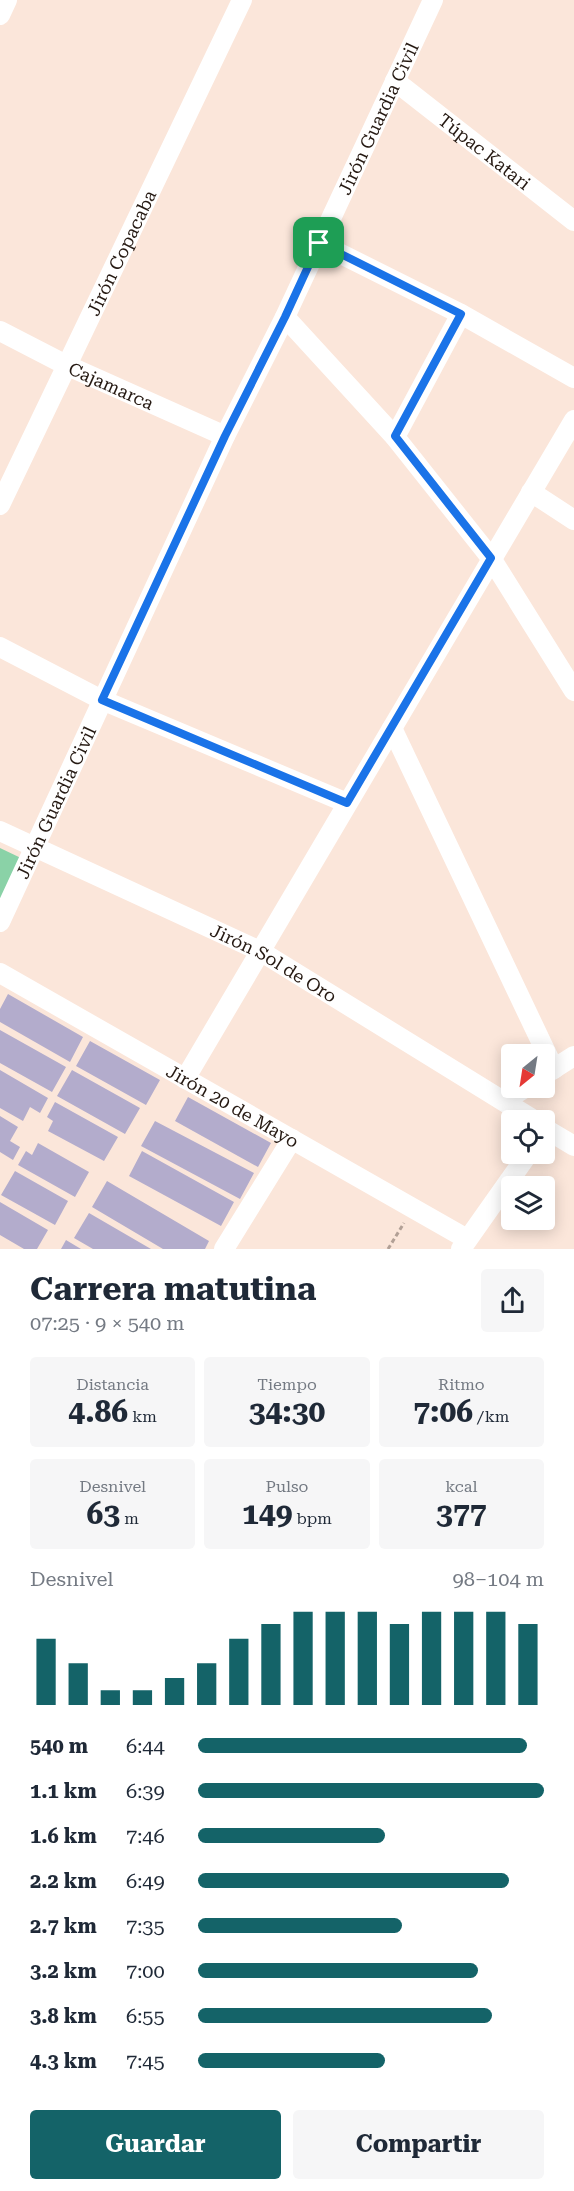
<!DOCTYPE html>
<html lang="es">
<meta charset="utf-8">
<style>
:root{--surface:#fff;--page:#f6f6f7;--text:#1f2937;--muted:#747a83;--accent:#146368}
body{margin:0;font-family:"Roboto Serif",serif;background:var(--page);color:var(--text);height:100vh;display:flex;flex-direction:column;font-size:22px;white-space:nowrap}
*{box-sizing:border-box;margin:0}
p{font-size:20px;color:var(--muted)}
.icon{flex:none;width:33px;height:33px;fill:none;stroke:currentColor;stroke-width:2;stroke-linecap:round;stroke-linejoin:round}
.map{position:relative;height:1249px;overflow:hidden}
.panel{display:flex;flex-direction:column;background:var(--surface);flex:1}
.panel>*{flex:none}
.needle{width:39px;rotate:210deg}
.buttons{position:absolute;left:501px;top:1044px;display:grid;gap:12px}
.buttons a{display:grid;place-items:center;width:54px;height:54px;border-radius:6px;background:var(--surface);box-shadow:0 3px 15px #0003;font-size:30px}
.pin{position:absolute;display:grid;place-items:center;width:51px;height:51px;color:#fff;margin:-26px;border-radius:12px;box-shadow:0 3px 9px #0006}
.round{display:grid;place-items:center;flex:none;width:63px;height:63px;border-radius:6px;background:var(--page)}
.head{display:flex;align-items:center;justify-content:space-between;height:102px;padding:0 30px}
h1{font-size:33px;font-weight:700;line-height:45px}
.metrics{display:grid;grid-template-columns:repeat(3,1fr);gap:9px;height:102px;padding:6px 30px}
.metrics div{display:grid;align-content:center;border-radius:6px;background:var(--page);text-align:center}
.metrics b{font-size:30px;font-weight:700}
.metrics small{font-size:16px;font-weight:400}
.metrics p{font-size:16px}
.chart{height:168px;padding:12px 30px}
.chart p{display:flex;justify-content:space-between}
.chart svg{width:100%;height:108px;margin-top:6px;stroke:var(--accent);stroke-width:6}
.button{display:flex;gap:12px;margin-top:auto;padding:12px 30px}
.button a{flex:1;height:69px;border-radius:6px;background:var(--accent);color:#fff;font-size:24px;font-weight:700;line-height:69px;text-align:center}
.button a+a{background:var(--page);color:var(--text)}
ul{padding:0 30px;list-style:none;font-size:20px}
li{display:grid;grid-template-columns:96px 72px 1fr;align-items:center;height:45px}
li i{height:15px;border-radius:8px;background:var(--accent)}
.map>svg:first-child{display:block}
</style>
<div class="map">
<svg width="574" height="1249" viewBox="0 0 574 1249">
<rect width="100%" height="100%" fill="#fbe6da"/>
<path fill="#8ad2a7" d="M0,848L23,859L0,906Z"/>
<path fill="#b3accc" d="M8,994L83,1037L70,1062L0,1022V1009Z
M0,1030L66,1067L52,1092L0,1063Z
M90,1041L160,1080L146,1105L76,1066Z
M0,1070L48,1098L40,1113L30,1107L23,1121L0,1108Z
M72,1070L140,1108L125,1134L57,1096Z
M188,1097L271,1143L258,1167L175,1121Z
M55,1102L118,1137L104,1161L48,1131L53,1121L47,1117Z
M0,1116L18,1127L10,1141L20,1147L13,1160L0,1152Z
M155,1121L254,1173L240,1199L141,1146Z
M38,1143L89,1172L75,1197L18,1165L26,1151L32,1155Z
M142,1151L234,1202L221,1226L129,1176Z
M15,1171L68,1201L55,1225L1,1195Z
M107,1181L209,1241L205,1249H163L92,1207Z
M0,1202L48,1230L37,1249H24L0,1235Z
M89,1213L151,1249H93L74,1238Z
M66,1240L81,1249H61Z"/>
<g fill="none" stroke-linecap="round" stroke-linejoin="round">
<path stroke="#b2a096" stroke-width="3" stroke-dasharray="4.5 3" stroke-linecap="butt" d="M388,1249L404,1223"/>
<g stroke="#fff" stroke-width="20">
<path d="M0,15L7,0"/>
<path id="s1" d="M395,81L574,221"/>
<path d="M319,243L461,314L574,378"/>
<path d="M285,317L395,437L491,558L574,691"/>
<path id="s2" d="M0,331L66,365L225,436"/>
<path d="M395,437L461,314"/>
<path d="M531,492L574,520"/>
<path id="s3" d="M0,505L242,0"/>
<path d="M0,647L102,700L347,803"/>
<path d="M392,728L554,1069"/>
<path id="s4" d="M0,831L260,951L534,1120"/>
<path id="s5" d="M0,922L225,436L285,317L433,0"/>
<path id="s6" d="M0,973L467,1239"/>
<path d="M544,1075L574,1056"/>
<path d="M185,1079L574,420"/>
<path d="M504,1101L525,1088"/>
<path d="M544,1128L574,1146"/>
<path d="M224,1249L292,1139"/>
<path d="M461,1249L528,1154"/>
</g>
</g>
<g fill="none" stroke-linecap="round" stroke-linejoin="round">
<defs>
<path id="route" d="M319,243L461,314L395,436L491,558L347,803L102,700L225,436L285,317Z"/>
</defs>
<use href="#route" stroke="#fff" stroke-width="12"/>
<use href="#route" stroke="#1a73e8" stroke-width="8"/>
</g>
<g text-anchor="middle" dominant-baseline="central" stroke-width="6" stroke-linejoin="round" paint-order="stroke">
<g font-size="18" fill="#251912" stroke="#fff">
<text stroke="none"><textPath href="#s5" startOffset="888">Jirón Guardia Civil</textPath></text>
<text stroke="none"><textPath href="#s1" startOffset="114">Túpac Katari</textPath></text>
<text stroke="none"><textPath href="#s3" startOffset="280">Jirón Copacaba</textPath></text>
<text stroke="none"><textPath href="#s2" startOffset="124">Cajamarca</textPath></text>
<text stroke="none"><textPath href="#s5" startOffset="132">Jirón Guardia Civil</textPath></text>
<text stroke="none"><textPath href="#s4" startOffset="304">Jirón Sol de Oro</textPath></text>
<text stroke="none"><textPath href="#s6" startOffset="268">Jirón 20 de Mayo</textPath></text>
</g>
</g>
</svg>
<div class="buttons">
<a><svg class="needle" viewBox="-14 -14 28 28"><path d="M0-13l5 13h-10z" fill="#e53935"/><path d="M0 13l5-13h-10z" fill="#747a83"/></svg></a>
<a><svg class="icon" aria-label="locate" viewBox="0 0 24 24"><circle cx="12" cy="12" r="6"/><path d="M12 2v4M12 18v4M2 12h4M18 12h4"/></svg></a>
<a><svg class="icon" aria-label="layers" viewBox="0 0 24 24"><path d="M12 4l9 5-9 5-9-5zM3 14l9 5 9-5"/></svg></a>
</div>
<div class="pin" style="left:319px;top:243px;background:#1e9e55"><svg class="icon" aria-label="arrive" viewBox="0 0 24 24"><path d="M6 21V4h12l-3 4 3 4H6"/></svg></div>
</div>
<section class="panel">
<div class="head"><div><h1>Carrera matutina</h1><p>07:25 · 9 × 540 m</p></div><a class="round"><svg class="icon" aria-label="share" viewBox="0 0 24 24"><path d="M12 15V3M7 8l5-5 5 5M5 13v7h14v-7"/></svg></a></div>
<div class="metrics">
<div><p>Distancia</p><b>4.86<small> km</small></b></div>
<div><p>Tiempo</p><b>34:30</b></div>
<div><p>Ritmo</p><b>7:06<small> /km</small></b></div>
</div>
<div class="metrics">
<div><p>Desnivel</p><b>63<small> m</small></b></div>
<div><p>Pulso</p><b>149<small> bpm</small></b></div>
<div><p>kcal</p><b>377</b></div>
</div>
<div class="chart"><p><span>Desnivel</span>98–104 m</p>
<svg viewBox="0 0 160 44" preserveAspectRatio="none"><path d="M5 44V17M15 44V27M25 44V38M35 44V38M45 44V33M55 44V27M65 44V17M75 44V11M85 44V6M95 44V6M105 44V6M115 44V11M125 44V6M135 44V6M145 44V6M155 44V11"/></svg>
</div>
<ul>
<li><b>540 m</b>6:44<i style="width:95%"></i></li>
<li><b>1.1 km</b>6:39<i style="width:100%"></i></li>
<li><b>1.6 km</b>7:46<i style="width:54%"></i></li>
<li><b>2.2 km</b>6:49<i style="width:90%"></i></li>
<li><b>2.7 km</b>7:35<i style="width:59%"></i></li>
<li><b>3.2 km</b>7:00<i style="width:81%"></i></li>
<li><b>3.8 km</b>6:55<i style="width:85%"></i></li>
<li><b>4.3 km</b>7:45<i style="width:54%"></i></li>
</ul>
<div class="button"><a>Guardar</a><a>Compartir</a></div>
</section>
